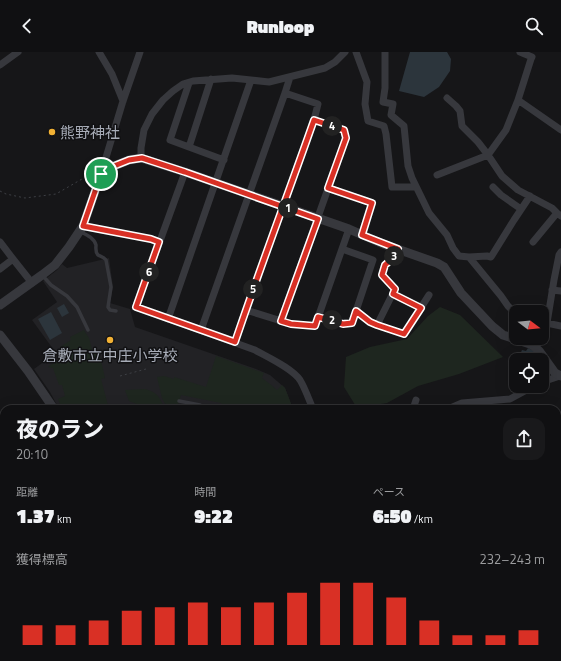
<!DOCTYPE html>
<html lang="ja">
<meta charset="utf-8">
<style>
:root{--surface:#101012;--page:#19191b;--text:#f1f3f6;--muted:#9c9d9f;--line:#303032;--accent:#d93025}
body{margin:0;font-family:"Titillium Web","Noto Sans JP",sans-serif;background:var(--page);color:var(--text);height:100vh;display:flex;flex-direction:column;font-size:15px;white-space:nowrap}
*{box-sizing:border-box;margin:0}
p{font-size:13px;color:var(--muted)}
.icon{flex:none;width:22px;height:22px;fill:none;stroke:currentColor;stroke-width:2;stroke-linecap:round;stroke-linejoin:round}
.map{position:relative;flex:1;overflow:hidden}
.drawer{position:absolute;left:0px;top:353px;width:561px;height:256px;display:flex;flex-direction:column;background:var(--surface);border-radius:12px 12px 0 0;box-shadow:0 4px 16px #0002,0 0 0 1px var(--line)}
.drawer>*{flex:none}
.needle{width:26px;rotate:106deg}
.buttons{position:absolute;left:509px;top:253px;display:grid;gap:8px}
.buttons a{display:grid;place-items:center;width:40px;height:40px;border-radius:8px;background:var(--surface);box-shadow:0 4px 16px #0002,0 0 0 1px var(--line);font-size:20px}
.pin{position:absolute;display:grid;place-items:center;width:34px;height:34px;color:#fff;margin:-17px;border:2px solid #fff;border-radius:50%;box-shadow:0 1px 4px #0007}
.km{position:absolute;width:20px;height:20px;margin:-10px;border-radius:50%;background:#222;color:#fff;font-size:11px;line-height:20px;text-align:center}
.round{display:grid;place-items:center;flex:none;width:42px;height:42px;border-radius:12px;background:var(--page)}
.overview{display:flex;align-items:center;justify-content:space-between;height:68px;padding:0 16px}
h1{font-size:22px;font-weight:800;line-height:30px}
.figures{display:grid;grid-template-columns:repeat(3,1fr);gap:6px;height:68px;padding:4px 16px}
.figures div{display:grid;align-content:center}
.figures b{font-size:20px;font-weight:800}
.figures small{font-size:11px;font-weight:400}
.figures p{font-size:11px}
.chart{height:112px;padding:8px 16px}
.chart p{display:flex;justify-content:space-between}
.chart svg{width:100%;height:72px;margin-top:4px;stroke:var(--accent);stroke-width:6}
header{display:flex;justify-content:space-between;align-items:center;height:52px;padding:0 16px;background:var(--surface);font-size:18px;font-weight:800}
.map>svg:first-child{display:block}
</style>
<header><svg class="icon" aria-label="back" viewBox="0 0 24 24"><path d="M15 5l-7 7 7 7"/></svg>Runloop<svg class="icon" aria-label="search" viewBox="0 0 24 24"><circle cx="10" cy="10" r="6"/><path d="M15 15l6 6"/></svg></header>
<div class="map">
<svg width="561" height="609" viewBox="0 0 561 609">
<rect width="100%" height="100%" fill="#161618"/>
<path fill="#222225" d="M109,206L113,235L110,251L130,257L135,275L256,317L270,323L285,336L293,357H59L50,340L34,317L56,301L32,268L57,250L43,229L57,218L62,212L67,216Z
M0,414H4V481L0,482Z"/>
<path fill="#1e261f" d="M440,255L460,263L503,305L459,322L418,334L387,351L357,356L344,335L346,305L370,295L407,287L428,264Z
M84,278L89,286L93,301L99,300L105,326L101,327L109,357H62L58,347L65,344L62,333H59L53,316L48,315L59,307L61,302L60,295L71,288L70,285Z
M216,304L264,321L262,326L270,332L277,338L282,333L285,336L293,357H227L221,351L181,343L177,356L180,352L196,355L198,357H168L162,346L157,325L164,324L174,327V325L206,335Z
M145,337C159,341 159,345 165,357H150L129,349L125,338Z
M557,479L561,481V559L557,561Z
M275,605H380L376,609H278Z
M424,605H478V609H437Z"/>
<path fill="#2c353c" d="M410,0H447L451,7L450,19L439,35L424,45L399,39Z
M64,252L69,261L62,265L57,256Z
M51,260L62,281L50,288L38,267Z
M528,296L534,299L541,308H519V305L522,298L526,299Z
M542,309L551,326L542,328Z"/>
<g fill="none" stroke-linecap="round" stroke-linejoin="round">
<path stroke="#2c353c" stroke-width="2" d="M557,596L561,598
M560,609L561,607"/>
<path stroke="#3d3f44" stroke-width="1" stroke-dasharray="2 3" stroke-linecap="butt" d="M0,139L6,142L25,146L56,142L82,127L90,128
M120,324L146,317
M508,354L512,357
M557,376L561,373
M557,404L561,408
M557,411L558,406
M483,609L486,605"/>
<path stroke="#37383d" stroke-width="3.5" d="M81,180C87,183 94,186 96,193C96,196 95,200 98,203C101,205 103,204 106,208L111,235L108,255L110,258L116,259
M43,224L51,233L67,244L77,255L88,278
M179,349L200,353L207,357"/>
<path stroke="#37383d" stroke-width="7" d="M99,0L112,22L123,49
M356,0L367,30L365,52L368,69L384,74L386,82L392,135H416
M385,0V36L383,50L393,52L391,63L404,74L408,114L412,126L429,161L447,183L453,196L459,204L469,205L501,244L508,254L516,262
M520,0L532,5L531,7L518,48L506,78L488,103L502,124L518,138L552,156L557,161L561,164
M0,13L18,0
M189,31L170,88L224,108
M518,48L561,78
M189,95L211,27
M141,106V96L144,78L152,62L163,48L173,39L183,32L193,29L232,26L269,30L325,16L335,10L345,0
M185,120L136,255L255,298C267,305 292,316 300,328C305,336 309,348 313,357
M101,122L123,49L140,0
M437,123L488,103L478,90L462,74L460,59L456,54L447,46
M493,135L501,143L521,157
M328,136L372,151L362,183
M83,174L151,187L159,190
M0,190L13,207L0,217
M533,190L557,161
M469,205L487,204L491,205L514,168L530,144
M13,207L32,231
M552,238L561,239
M393,242L421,256
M246,258L283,155L314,68
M356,259L370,270L377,273L404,282L429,243
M318,265L343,271H352L373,208L342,197
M168,267L251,28
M281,269L346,86L344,78L314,68L318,52L285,41
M542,270L561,274
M547,271L554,228L559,203L561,200
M377,273L395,237L382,223L385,213L393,205L398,197
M201,278L285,41L290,25
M235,290L246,258L291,272L315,274L349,177
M542,330L560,324
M413,357L416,348
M448,357L462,351L510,347L534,334
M557,452L561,454
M0,483H4
M0,508H4
M3,562H4
M557,592L561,594
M35,605L36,609
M71,605V609
M104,605V609
M213,605L216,609
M240,605L242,609
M514,609L519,605"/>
<path stroke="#37383d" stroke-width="9" d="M0,253L42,223L55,213L69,195L83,174L101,122L114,114L129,108L141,106L185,120L349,177L383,192L437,211L444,215L446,218L461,241L492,274L503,283L530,292L535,295L540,300L555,321L561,324
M0,283L28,319L54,357
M166,609V605"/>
</g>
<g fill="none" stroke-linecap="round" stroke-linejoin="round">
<defs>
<path id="route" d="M101,122L114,114L129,108L142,106L185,120L318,167L281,269L291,272L315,274L318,265L343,272L352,271L356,259L370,270L377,273L404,282L421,256L393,242L395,237L382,223L385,213L394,205L398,197L362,183L372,151L328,136L346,86L344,78L314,68C288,142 260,216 235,290L136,255L159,190L151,187L83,174L101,122"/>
</defs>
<use href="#route" stroke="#fff" stroke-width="8"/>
<use href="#route" stroke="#d93025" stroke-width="5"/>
</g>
<g fill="#f2b134" stroke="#111113" stroke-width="1.5">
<circle cx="52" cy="80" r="4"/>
<circle cx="110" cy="288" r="4"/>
</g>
<g text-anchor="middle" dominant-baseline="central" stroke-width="3" stroke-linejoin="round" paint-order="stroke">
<g font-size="15" fill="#a8adb8" stroke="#111113" text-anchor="start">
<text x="60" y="80">熊野神社</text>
<text x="110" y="303" text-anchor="middle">倉敷市立中庄小学校</text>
</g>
</g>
</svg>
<div class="buttons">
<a><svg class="needle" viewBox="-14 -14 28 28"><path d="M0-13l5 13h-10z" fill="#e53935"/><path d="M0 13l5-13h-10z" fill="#9c9d9f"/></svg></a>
<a><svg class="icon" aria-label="locate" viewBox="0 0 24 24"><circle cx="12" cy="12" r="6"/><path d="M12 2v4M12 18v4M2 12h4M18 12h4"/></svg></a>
</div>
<div class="pin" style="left:101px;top:122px;background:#1e9e55"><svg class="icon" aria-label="arrive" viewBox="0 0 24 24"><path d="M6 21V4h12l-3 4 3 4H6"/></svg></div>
<b class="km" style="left:288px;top:156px">1</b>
<b class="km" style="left:332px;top:268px">2</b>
<b class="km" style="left:394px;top:204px">3</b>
<b class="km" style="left:332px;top:74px">4</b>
<b class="km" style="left:253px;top:237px">5</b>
<b class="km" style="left:149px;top:220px">6</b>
<section class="drawer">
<div class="overview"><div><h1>夜のラン</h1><p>20:10</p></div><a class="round"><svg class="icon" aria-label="share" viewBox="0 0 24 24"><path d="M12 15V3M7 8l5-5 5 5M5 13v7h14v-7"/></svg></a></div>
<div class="figures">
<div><p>距離</p><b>1.37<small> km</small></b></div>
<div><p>時間</p><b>9:22</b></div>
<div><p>ペース</p><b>6:50<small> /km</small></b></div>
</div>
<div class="chart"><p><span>獲得標高</span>232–243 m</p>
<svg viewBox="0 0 160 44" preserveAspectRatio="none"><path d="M5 44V32M15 44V32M25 44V29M35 44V23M45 44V21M55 44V18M65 44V21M75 44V18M85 44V12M95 44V6M105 44V6M115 44V15M125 44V29M135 44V38M145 44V38M155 44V35"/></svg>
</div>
</section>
</div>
